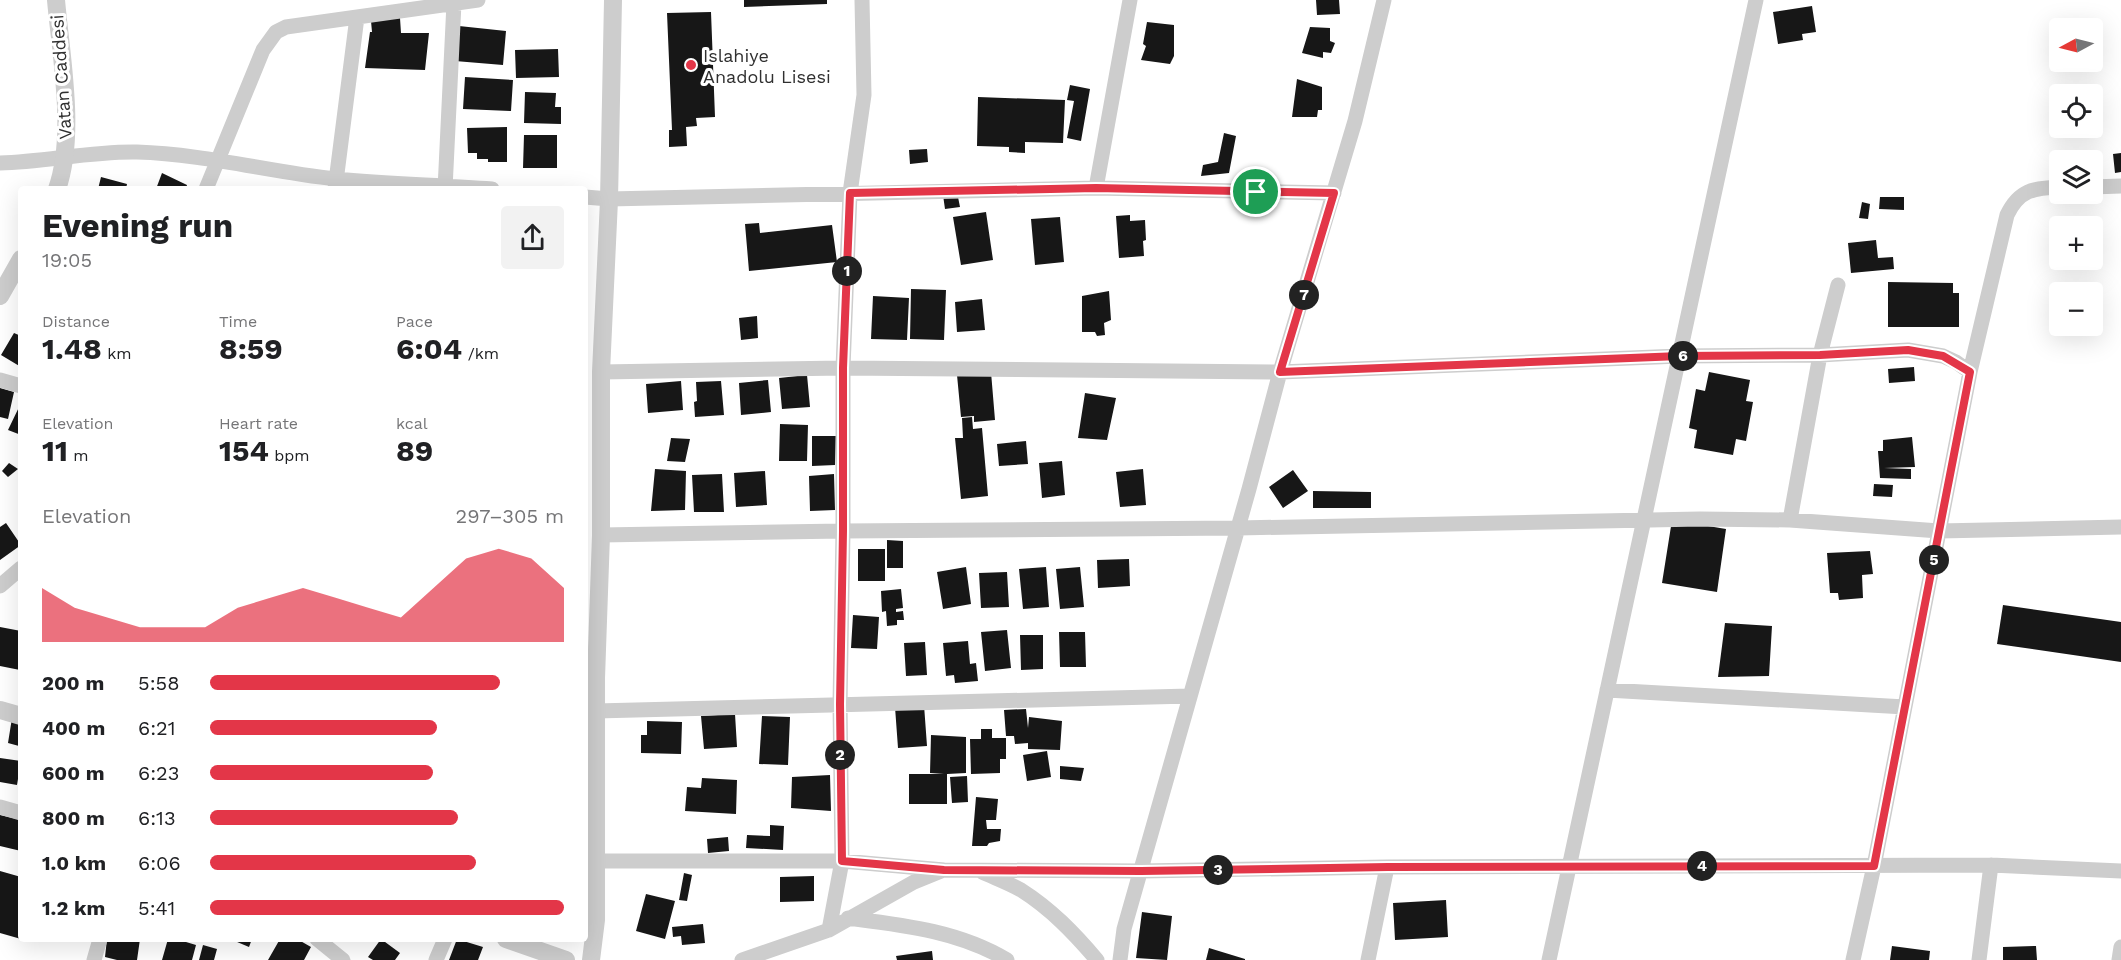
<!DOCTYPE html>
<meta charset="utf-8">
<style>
:root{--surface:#fff;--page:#f2f2f2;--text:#202124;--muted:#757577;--accent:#e33648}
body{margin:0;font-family:"Work Sans",sans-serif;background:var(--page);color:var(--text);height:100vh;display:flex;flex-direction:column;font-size:22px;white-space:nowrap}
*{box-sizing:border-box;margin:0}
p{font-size:20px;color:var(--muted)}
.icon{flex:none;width:33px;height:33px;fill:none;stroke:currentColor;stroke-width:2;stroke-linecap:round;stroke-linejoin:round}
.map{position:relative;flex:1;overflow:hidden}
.sheet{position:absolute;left:18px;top:186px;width:570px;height:756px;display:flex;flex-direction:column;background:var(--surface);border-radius:6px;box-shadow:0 6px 24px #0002}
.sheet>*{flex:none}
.needle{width:39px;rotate:263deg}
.fabs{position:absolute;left:2049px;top:18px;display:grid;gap:12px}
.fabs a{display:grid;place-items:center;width:54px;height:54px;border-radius:6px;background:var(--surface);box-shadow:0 6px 24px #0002;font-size:30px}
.pin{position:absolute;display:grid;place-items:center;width:51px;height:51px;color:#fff;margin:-26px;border:3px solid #fff;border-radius:50%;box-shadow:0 2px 6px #0007}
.km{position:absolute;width:30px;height:30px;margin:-15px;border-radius:50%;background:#222;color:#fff;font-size:16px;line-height:30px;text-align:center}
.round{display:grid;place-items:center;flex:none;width:63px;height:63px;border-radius:6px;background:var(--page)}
.summary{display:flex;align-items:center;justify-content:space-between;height:102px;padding:0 24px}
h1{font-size:33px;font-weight:700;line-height:45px}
.figures{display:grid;grid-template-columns:repeat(3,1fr);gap:9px;height:102px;padding:6px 24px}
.figures div{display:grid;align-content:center}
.figures b{font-size:30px;font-weight:700}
.figures small{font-size:16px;font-weight:400}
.figures p{font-size:16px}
.chart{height:168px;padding:12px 24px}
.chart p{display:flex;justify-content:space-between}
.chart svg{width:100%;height:108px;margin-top:6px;fill:var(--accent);opacity:.7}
ul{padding:0 24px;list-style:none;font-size:20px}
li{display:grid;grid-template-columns:96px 72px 1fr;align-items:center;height:45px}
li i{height:15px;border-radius:8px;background:var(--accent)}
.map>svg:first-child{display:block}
</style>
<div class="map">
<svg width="2121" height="960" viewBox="0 0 2121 960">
<rect width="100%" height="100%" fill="#fff"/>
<path fill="#171717" d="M744,0H827V4L744,7Z
M1316,0H1339L1340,14L1317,15Z
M1812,6L1816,32L1802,34L1803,40L1778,44L1773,12Z
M711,12L715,117L696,118L697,126L686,127L687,146L669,147V130H672L667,13Z
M400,18L401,33H429L425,70L365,68L370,32H372L371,21Z
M1147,22L1174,25V56L1170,64L1141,60L1146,46L1143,44Z
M459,26L506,31L503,65L455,61Z
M1310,27L1330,28V41L1335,43L1331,53L1323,52V58L1302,53Z
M558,49L559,77L516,78L515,50Z
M465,77L513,80L511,111L463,109Z
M1297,79L1322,87V110H1318L1317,117H1292Z
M1070,85L1090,89L1081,141L1067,138L1074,101L1067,100Z
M525,92L556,93L555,107H561V124L524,123Z
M978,97L1065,100L1063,143L1025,142V153L1009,152V147L977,146Z
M507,127V162H488V159H477V153H468L467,128Z
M1224,133L1236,136L1229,173L1201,176L1203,165L1218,162Z
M524,135H557V168H523Z
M927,149L928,162L910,164L909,150Z
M2121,153V172L2115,173L2113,154Z
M162,173L187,185L186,189H156Z
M101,177L127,184L126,189H98Z
M957,192L960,207L945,209L943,195Z
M1880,197H1904V210L1879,209Z
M1862,202L1870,204L1868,219L1859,218Z
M986,212L993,260L961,265L953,217Z
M1130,215V221L1145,220L1146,240L1143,241L1144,256L1119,258L1116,216Z
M1060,217L1064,262L1035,265L1031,219Z
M759,223L760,233L832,225L837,262L749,271L745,224Z
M1876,240L1878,258L1893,257L1894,269L1851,273L1848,243Z
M1888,282L1953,283V293H1959V327H1888Z
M911,289L946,290L944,340L910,339Z
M1109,291L1111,320L1104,323L1105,335L1097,336L1095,332H1082V296Z
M873,296L909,298L907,340L871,339Z
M982,299L985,330L957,332L955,302Z
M757,316L758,338L741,340L739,318Z
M14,333L21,336V367L1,355Z
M1914,367L1915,381L1889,383L1888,369Z
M991,372L995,420L974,422V416L961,417L957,375Z
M1709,372L1750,380L1746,401L1753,402L1746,441L1736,439L1733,455L1694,448L1697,430L1689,428L1696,389L1705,391Z
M807,375L810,407L782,409L779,378Z
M768,380L771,412L741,415L739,383Z
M681,381L683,410L648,413L646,384Z
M721,381L724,415L695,417L694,402L697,401L696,382Z
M0,388L14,392L8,419L0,417Z
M1085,393L1116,398L1107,440L1078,438Z
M21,403V435L8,430Z
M972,417L973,429L982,428L988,496L961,499L955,438H963L962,418Z
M780,424L808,425L807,461H779Z
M812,436H836L835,465L812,466Z
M1912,437L1915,467L1884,468L1911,469V479L1880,478L1878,451H1883V440Z
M671,438L690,439L685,462L667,461Z
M1026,441L1028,464L999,466L997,444Z
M1062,461L1065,495L1042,498L1039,463Z
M9,463L18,469L8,477L2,471Z
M655,469L686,471L685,510L651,511Z
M1143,469L1146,505L1120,507L1116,472Z
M1293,470L1308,491L1283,508L1269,487Z
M765,471L767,505L736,507L734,473Z
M722,474L724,512H694L692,475Z
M834,474L835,510L810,511L809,476Z
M1874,484L1893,485L1892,497L1873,496Z
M1313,491L1371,492V508H1313Z
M1672,520L1726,529L1717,592L1662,583Z
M6,523L21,545L0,560V527Z
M887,540L903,541V568H887Z
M858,549H885V581H858Z
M1870,551L1873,574L1862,575L1863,598L1839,600L1838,593H1830L1827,553Z
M1129,559L1130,586L1098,588L1097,560Z
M966,567L971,604L943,609L937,572Z
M1046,567L1049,607L1023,609L1019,569Z
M1080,567L1084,607L1060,609L1056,569Z
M1007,572L1009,607L981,608L979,573Z
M901,589L903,608L896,609V612L903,611L904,620H897V625L887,626L886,611L882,612L881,591Z
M2003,605L2121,622V662L1997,644Z
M853,615L879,617L877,649L851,648Z
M1725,623L1772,626L1769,676L1718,677Z
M0,627L21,631L20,670L0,666Z
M1007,630L1011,668L985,671L981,632Z
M1059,632H1085L1086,667H1060Z
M1020,635H1043V669L1021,670Z
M968,641L970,664L976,663L978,681L955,683L954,675L946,676L943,643Z
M925,642L927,675L906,676L904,643Z
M924,705L927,746L898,748L895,707Z
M1026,709L1028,728L1029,717L1062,721L1060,750L1028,749V743L1015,744L1014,736H1006L1004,710Z
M735,714L737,747L704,749L701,716Z
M762,716L790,717L788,765L759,764Z
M12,718L21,720L19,746L8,743Z
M647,721L682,722L681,754L641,753V735H647Z
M981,729H992V738H1006V759H1000V773L971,774L970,739H981Z
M931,735L966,737V773L947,774V804H909V774H944L930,773Z
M1047,751L1051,777L1027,781L1023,755Z
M0,758L21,761L17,785L0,782Z
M1060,766L1084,768L1081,781L1060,779Z
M830,775L831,811L791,808L792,777Z
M967,776L968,802L952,803L950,777Z
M702,778L737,780L736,814L685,811L687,787L701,788Z
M976,797L998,799L996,820H986L987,829H1001L1000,841L989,843L987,846H972Z
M0,815L21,820V851L0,846Z
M770,825L784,826L783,850L746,848L747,835L770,836Z
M728,837L729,851L708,853L707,839Z
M0,871L21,877V939L0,933Z
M684,873L692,875L687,901L679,900Z
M814,876V901L780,902V877Z
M646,894L675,901L665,939L636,931Z
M1446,900L1448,937L1395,940L1393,903Z
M1142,912L1172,916L1167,960L1136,958Z
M703,924L705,943L682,945L681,936L673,937L672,927Z
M107,939H140L137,960H117L105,957Z
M168,939H176L196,945L192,960H162Z
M230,939H252L249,947Z
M280,939H297L311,947L304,960H268Z
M381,939L400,953L395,960H373L368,957Z
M457,939L483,947L478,960H449Z
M203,945L217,949L214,960H199Z
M1892,946L1930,951L1929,960H1890Z
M2036,946L2037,960H2003V947Z
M1209,948L1245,959V960H1206Z
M932,951L933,960H897L896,956Z"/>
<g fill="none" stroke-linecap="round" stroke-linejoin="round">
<path stroke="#cdcdcd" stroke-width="15" d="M0,163C46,162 90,151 137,152C204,154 270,172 336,179C388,184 440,185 492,189
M2092,187L2121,186
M1096,188L1130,0
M206,189L263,50L276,32L286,27L478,0
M335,189L357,17
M445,189L454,3
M585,197L609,199L1096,188L1334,193
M601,372L843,368L1280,372L1680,356L1820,355L1908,350L1943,356L1956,362L1970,372L1874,866L1853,960
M1970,372L2007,215C2019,190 2033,188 2060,187
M0,380L21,386
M1790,520L1820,355L1838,285
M601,535L843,531L1238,528L1700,519L1790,520L1939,531L2121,527
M0,586L21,568
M1607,690L1905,707
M596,711L1190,696
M0,807L21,813
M596,861H842L944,870L1141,871L1387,867L1991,865L2121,871
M982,872C995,878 1009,883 1021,890C1051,909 1074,933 1097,960
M848,918C903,925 959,931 1007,960
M829,930L842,861L840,704L843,531V368L850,193L864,95L862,0
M317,939L343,960
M94,960L100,939
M436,960L445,939
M742,960L829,930L914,882L941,871
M1120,960L1124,929L1249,489L1280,372L1355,121L1384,0
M1368,960L1387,867
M1549,960L1756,0
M1979,960L1991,865
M2119,960L2121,947"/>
<path stroke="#cdcdcd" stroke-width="18" d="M56,0C61,57 76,135 57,189
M0,296L21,259
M0,710L21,716
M506,939L566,960
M591,960L596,920V678L601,535V372L609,200L613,0"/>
</g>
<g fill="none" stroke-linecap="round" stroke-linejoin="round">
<defs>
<path id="route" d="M1096,188L1334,193L1280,372L1680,356L1820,355L1908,350L1943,356L1970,372L1874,866L1388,867L1141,871L944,870L842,861L840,704L843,531V368L850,193Z"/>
</defs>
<use href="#route" stroke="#fff" stroke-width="12"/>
<use href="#route" stroke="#e33648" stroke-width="8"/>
</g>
<circle fill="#e33648" stroke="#fff" stroke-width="2" cx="691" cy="65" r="6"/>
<g text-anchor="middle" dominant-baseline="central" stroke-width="6" stroke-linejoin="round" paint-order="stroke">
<g font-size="18" fill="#303030" stroke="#fff" text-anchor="start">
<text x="703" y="55">Islahiye<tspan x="703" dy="21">Anadolu Lisesi</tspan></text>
</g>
<g font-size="18" fill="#303030" stroke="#fff">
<text transform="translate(61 77) rotate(-94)">Vatan Caddesi</text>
</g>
</g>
</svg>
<div class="fabs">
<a><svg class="needle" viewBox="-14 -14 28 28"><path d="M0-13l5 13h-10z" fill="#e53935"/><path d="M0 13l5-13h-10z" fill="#757577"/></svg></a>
<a><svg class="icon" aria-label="locate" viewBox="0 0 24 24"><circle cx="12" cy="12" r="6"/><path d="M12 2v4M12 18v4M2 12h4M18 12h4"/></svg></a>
<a><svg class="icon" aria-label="layers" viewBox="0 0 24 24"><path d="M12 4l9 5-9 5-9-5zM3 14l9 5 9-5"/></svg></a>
<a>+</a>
<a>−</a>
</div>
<div class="pin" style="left:1256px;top:192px;background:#1e9e55"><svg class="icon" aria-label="arrive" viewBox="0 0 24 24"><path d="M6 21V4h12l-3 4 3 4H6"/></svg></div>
<b class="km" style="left:847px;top:271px">1</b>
<b class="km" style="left:840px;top:755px">2</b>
<b class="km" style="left:1218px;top:870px">3</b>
<b class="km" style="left:1702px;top:866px">4</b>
<b class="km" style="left:1934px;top:560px">5</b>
<b class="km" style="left:1683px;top:356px">6</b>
<b class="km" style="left:1304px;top:295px">7</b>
<section class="sheet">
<div class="summary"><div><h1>Evening run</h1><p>19:05</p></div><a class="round"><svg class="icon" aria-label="share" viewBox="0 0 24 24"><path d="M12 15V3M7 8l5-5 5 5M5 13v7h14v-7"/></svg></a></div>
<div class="figures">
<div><p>Distance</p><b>1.48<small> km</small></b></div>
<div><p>Time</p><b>8:59</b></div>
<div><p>Pace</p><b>6:04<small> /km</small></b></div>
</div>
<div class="figures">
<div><p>Elevation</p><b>11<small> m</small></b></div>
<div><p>Heart rate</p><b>154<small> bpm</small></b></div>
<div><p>kcal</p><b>89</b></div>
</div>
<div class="chart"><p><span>Elevation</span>297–305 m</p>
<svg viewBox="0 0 160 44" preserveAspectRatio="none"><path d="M0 44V22L10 30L20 34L30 38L40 38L50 38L60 30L70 26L80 22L90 26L100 30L110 34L120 22L130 10L140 6L150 10L160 22V44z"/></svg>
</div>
<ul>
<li><b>200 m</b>5:58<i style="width:82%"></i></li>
<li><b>400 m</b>6:21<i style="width:64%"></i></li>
<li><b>600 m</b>6:23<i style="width:63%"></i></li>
<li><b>800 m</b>6:13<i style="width:70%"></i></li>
<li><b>1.0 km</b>6:06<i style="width:75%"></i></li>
<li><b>1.2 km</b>5:41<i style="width:100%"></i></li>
</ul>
</section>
</div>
